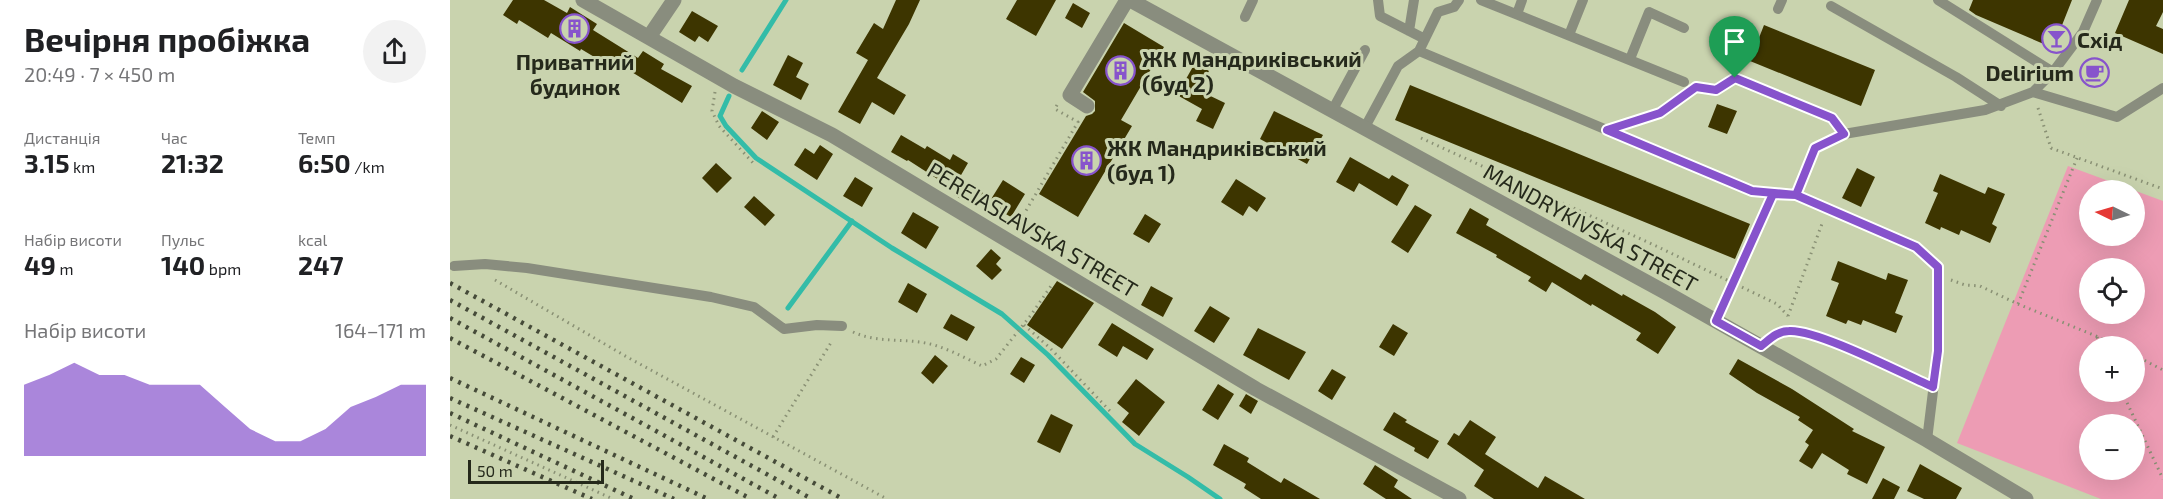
<!DOCTYPE html>
<html lang="uk">
<meta charset="utf-8">
<style>
:root{--surface:#fff;--page:#f2f2f2;--text:#202124;--muted:#757577;--accent:#8753cc}
body{margin:0;font-family:"Exo 2",sans-serif;background:var(--page);color:var(--text);height:100vh;display:flex;flex-direction:column;font-size:22px;white-space:nowrap}
*{box-sizing:border-box;margin:0}
p{font-size:20px;color:var(--muted)}
.icon{flex:none;width:33px;height:33px;fill:none;stroke:currentColor;stroke-width:2;stroke-linecap:round;stroke-linejoin:round}
.map{position:relative;flex:1;overflow:hidden}
.details{display:flex;flex-direction:column;background:var(--surface);width:450px}
.details>*{flex:none}
.needle{width:39px;rotate:275deg}
.controls{position:absolute;left:1629px;top:180px;display:grid;gap:12px}
.controls a{display:grid;place-items:center;width:66px;height:66px;border-radius:50%;background:var(--surface);box-shadow:0 6px 24px #0002;font-size:30px}
.scale{position:absolute;left:18px;bottom:15px;width:136px;box-sizing:border-box;padding-left:6px;border:3px solid #25291b;border-top:0;font-size:16px;line-height:21px;white-space:nowrap;color:#25291b;-webkit-text-stroke:4px #c9d3ae;paint-order:stroke}
.pin{position:absolute;display:grid;place-items:center;width:51px;height:51px;color:#fff;margin:-62px -26px;border-radius:50% 50% 50% 0;rotate:-45deg;box-shadow:0 0 6px #0007}
.pin .icon{rotate:45deg}
.round{display:grid;place-items:center;flex:none;width:63px;height:63px;border-radius:32px;background:var(--page)}
.summary{display:flex;align-items:center;justify-content:space-between;height:102px;padding:0 24px}
h1{font-size:33px;font-weight:700;line-height:45px}
.stats{display:grid;grid-template-columns:repeat(3,1fr);gap:9px;height:102px;padding:6px 24px}
.stats div{display:grid;align-content:center}
.stats b{font-size:26px;font-weight:700}
.stats small{font-size:16px;font-weight:400}
.stats p{font-size:16px}
.chart{height:168px;padding:12px 24px}
.chart p{display:flex;justify-content:space-between}
.chart svg{width:100%;height:108px;margin-top:6px;fill:var(--accent);opacity:.7}
main{display:flex;flex:1;min-height:0}
.map>svg:first-child{display:block}
</style>
<main>
<section class="details">
<div class="summary"><div><h1>Вечірня пробіжка</h1><p>20:49 · 7 × 450 m</p></div><a class="round"><svg class="icon" aria-label="share" viewBox="0 0 24 24"><path d="M12 15V3M7 8l5-5 5 5M5 13v7h14v-7"/></svg></a></div>
<div class="stats">
<div><p>Дистанція</p><b>3.15<small> km</small></b></div>
<div><p>Час</p><b>21:32</b></div>
<div><p>Темп</p><b>6:50<small> /km</small></b></div>
</div>
<div class="stats">
<div><p>Набір висоти</p><b>49<small> m</small></b></div>
<div><p>Пульс</p><b>140<small> bpm</small></b></div>
<div><p>kcal</p><b>247</b></div>
</div>
<div class="chart"><p><span>Набір висоти</span>164–171 m</p>
<svg viewBox="0 0 160 44" preserveAspectRatio="none"><path d="M0 44V15L10 11L20 6L30 11L40 11L50 15L60 15L70 15L80 24L90 33L100 38L110 38L120 33L130 24L140 20L150 15L160 15V44z"/></svg>
</div>
</section>
<div class="map">
<svg width="1713" height="499" viewBox="0 0 1713 499">
<rect width="100%" height="100%" fill="#c9d3ae"/>
<path fill="#ed9cb4" fill-rule="evenodd" d="M1618,166L1713,201V499H1651L1507,443ZM1684,190V236H1640V190ZM1640,268H1684V314H1640ZM1640,346H1684V392H1640ZM1640,424H1684V470H1640Z"/>
<g fill="none" stroke-linecap="round" stroke-linejoin="round">
<path stroke="#33bca8" stroke-width="5" d="M292,70L336,0
M279,96L270,116L276,126L306,158L442,248L552,314L598,355L685,444L738,477L770,499
M338,308L402,221"/>
</g>
<path fill="#3d3500" d="M63,0H94L117,13L120,7L147,24L143,30L188,58L193,51L214,64L211,69L242,86L232,103L159,58L156,64L131,49L130,51L101,33L98,38L69,20L67,24L53,15Z
M446,0H470L459,24L427,78L456,95L444,115L422,102L410,124L388,112L418,60L406,53L424,23L433,29Z
M567,0H606L586,36L556,19Z
M1523,0H1622L1603,48L1526,15L1519,10Z
M1679,0H1713V12L1706,26L1713,29V54L1665,33Z
M623,3L640,13L632,28L615,18Z
M242,11L268,26L258,42L249,36L245,42L229,32Z
M674,23L714,47L671,120L682,126L628,217L589,194L636,116L642,114L645,111V101L633,92Z
M1314,25L1425,70L1411,106L1300,61Z
M338,55L353,63L346,77L359,84L351,100L323,85Z
M745,63L759,71L748,90L775,103L763,129L746,121L752,109L727,95Z
M960,85L1300,224L1285,259L945,120Z
M1267,104L1287,111L1277,134L1258,127Z
M312,111L329,122L317,140L301,128Z
M824,111L873,135L857,164L810,139Z
M451,135L475,149L477,146L500,160L503,154L518,163L503,189L458,160L457,161L441,152Z
M370,145L383,154L367,180L344,165L355,148L364,154Z
M900,157L939,179L942,175L959,185L947,206L909,183L904,192L886,182Z
M266,163L282,178L267,193L252,178Z
M1407,168L1425,177L1411,207L1392,198Z
M1490,174L1535,194L1538,187L1555,194L1542,224L1547,227L1540,243L1511,230L1509,235L1491,227L1490,230L1475,223L1488,193L1483,191Z
M405,177L423,188L412,207L393,196Z
M786,179L816,198L807,212L799,206L793,216L771,202Z
M553,180L575,194L561,217L538,204Z
M512,181L535,194L527,208L504,195Z
M304,196L325,215L315,226L294,207Z
M965,205L982,215L958,253L941,242Z
M1020,208L1039,219L1036,225L1131,280L1135,274L1172,296L1173,294L1205,312L1226,327L1208,354L1186,340L1191,333L1142,304L1141,306L1102,282L1096,292L1078,281L1081,277L1046,257L1047,255L1006,233Z
M463,212L489,227L476,249L451,233Z
M695,214L711,224L699,243L683,234Z
M541,249L551,258L546,264L552,270L542,280L526,266Z
M1388,261L1436,280L1438,273L1458,280L1445,313L1453,316L1446,333L1413,320L1411,325L1398,320L1396,324L1376,316L1389,283L1381,280Z
M607,281L644,303L612,349L577,325Z
M458,283L477,294L467,313L448,302Z
M701,286L723,298L713,317L691,305Z
M760,306L780,318L764,343L744,331Z
M501,314L525,327L517,341L493,328Z
M662,323L704,349L697,360L673,346L667,357L648,345Z
M943,324L958,333L944,356L929,347Z
M808,328L856,352L839,380L793,355Z
M485,355L498,366L483,384L471,373Z
M571,357L585,365L574,383L560,374Z
M1288,359L1342,389L1404,429L1402,431L1435,447L1417,484L1397,474L1399,470L1372,453L1362,469L1349,461L1359,445L1355,442L1363,430L1348,420L1350,417L1307,393L1279,374Z
M882,369L896,377L882,400L868,391Z
M686,379L715,402L689,436L672,422L679,413L667,403Z
M768,384L784,394L768,420L752,410Z
M796,394L808,401L801,414L789,406Z
M944,412L957,420L955,422L989,441L978,459L964,451L965,448L933,430Z
M601,414L623,425L610,453L587,442Z
M1020,420L1046,437L1035,454L1088,488L1095,476L1135,499H1044L1024,486L1034,470L997,444L1004,433L1009,436Z
M774,444L799,458L797,462L831,483L834,478L870,499H811L794,488L796,484L763,465Z
M1470,464L1512,488L1506,499H1474L1457,491Z
M925,465L948,480L944,487L962,499H936L913,484Z
M1433,478L1450,487L1444,499H1422Z"/>
<g fill="none" stroke-linecap="round" stroke-linejoin="round">
<path stroke="#899074" stroke-width="3" stroke-dasharray="1.5 4.5" stroke-linecap="butt" d="M1246,87L1266,90L1274,84
M265,92L262,111L269,126L305,165
M1588,108L1601,148L1713,189
M1179,123L1210,113L1234,96
M971,138L1206,246L1327,304L1338,316
M567,226L628,122L605,109L607,105
M45,280L177,357L437,499
M1501,280L1515,285L1530,286L1568,304L1627,158
M1568,304L1646,336L1667,346
M1272,307L1318,207
M1338,316L1373,221
M574,325L600,348L660,411
M403,332C425,342 447,339 469,342C490,344 513,357 532,366L546,359L581,315L601,286
M1647,337L1651,346
M1684,355L1713,370
M1672,392L1713,479
M0,425L163,499
M323,437L382,341"/>
<path stroke="#898d7e" stroke-width="10" d="M928,0L930,16L975,39
M1031,0L1234,82
M1488,0L1603,72
M1381,6L1506,77L1551,106
M1328,9L1332,0
M1067,14L1072,0
M795,17L803,0
M959,31L964,0
M1119,35L1133,0
M969,51L988,12L1004,7L1009,0
M1180,59L1199,12L1234,28
M1285,78L1382,118L1394,134
M1583,92L1667,117L1713,88
M882,111L915,50
M914,129L948,66L969,51L1302,191L1346,195
M4,266L35,264L77,268L261,297L304,307L334,329L367,325L392,326
M1311,346C1319,340 1328,331 1339,331C1367,329 1454,374 1483,387
M1477,440L1488,351V267L1466,247L1346,195L1365,148L1394,134L1535,110L1583,92L1603,72L1633,32L1647,0"/>
<path stroke="#898d7e" stroke-width="15" d="M133,0L284,86L382,135L806,389L1009,499
M680,0L1213,291L1477,440L1576,499
M199,37L224,0
M637,106L620,95L677,0"/>
<path stroke="#464b39" stroke-width="4.5" stroke-dasharray="3 6" stroke-linecap="butt" d="M0,283L393,499
M0,300L362,499
M0,318L330,499
M0,338L301,499
M0,378L258,499
M0,398L224,499
M0,413L184,499
M0,436L142,499"/>
</g>
<g fill="none" stroke-linecap="round" stroke-linejoin="round">
<defs>
<path id="route" d="M1285,78L1382,118L1394,134L1365,148L1346,195L1323,194L1266,321L1311,346C1319,340 1327,331 1339,331C1367,329 1453,374 1483,387L1488,351V267L1466,247L1346,195L1302,191L1157,130L1210,113L1246,87L1266,90L1285,78"/>
</defs>
<use href="#route" stroke="#fff" stroke-width="12"/>
<use href="#route" stroke="#8753cc" stroke-width="8"/>
</g>
<defs>
<symbol id="building-ring" viewBox="-11 -11 22 22"><circle r="9.5" fill="#c9d3ae" stroke="#8753cc" stroke-width="1.5"/><path d="M-4-6H4V6H1V3H-1V6H-4ZM-2.5-4.3h1.7v1.8h-1.7ZM.8-4.3h1.7v1.8H.8ZM-2.5-1h1.7V.8h-1.7ZM.8-1h1.7V.8H.8Z" fill="#8753cc"/></symbol>
<symbol id="bar-ring" viewBox="-11 -11 22 22"><circle r="9.5" fill="#c9d3ae" stroke="#8753cc" stroke-width="1.5"/><path d="M-6-5H6L.8 .8V4.5H3.5V6h-7V4.5H-.8V.8Z" fill="#8753cc"/></symbol>
<symbol id="cafe-ring" viewBox="-11 -11 22 22"><circle r="9.5" fill="#c9d3ae" stroke="#8753cc" stroke-width="1.5"/><path d="M-5.5-4.5H6V0H3Q3 3.5 0 3.5H-2.5Q-5.5 3.5-5.5 0ZM3-3.2v2h1.7v-2ZM-6 4.5H4V6H-6Z" fill="#8753cc"/></symbol>
</defs>
<g fill-rule="evenodd">
<use href="#building-ring" x="108" y="12" width="33" height="33"/>
<use href="#bar-ring" x="1590" y="22" width="33" height="33"/>
<use href="#building-ring" x="654" y="54" width="33" height="33"/>
<use href="#cafe-ring" x="1628" y="56" width="33" height="33"/>
<use href="#building-ring" x="620" y="144" width="33" height="33"/>
</g>
<g text-anchor="middle" dominant-baseline="central" stroke-width="6" stroke-linejoin="round" paint-order="stroke">
<g font-size="22" font-weight="bold" fill="#25291b" stroke="#c9d3ae" text-anchor="start">
<text x="1627" y="39">Схід</text>
<text x="692" y="58">ЖК Мандриківський<tspan x="692" dy="25">(буд 2)</tspan></text>
<text x="125" y="61" text-anchor="middle">Приватний<tspan x="125" dy="25">будинок</tspan></text>
<text x="1624" y="72" text-anchor="end">Delirium</text>
<text x="657" y="147">ЖК Мандриківський<tspan x="657" dy="25">(буд 1)</tspan></text>
</g>
<g font-size="22" fill="#25291b" stroke="#c9d3ae">
<text transform="translate(1141 227) rotate(29)">MANDRYKIVSKA STREET</text>
<text transform="translate(583 229) rotate(31)">PEREIASLAVSKA STREET</text>
</g>
</g>
</svg>
<div class="controls">
<a><svg class="needle" viewBox="-14 -14 28 28"><path d="M0-13l5 13h-10z" fill="#e53935"/><path d="M0 13l5-13h-10z" fill="#757577"/></svg></a>
<a><svg class="icon" aria-label="locate" viewBox="0 0 24 24"><circle cx="12" cy="12" r="6"/><path d="M12 2v4M12 18v4M2 12h4M18 12h4"/></svg></a>
<a>+</a>
<a>−</a>
</div>
<div class="scale">50 m</div>
<div class="pin" style="left:1285px;top:78px;background:#1e9e55"><svg class="icon" aria-label="arrive" viewBox="0 0 24 24"><path d="M6 21V4h12l-3 4 3 4H6"/></svg></div>
</div>
</main>
